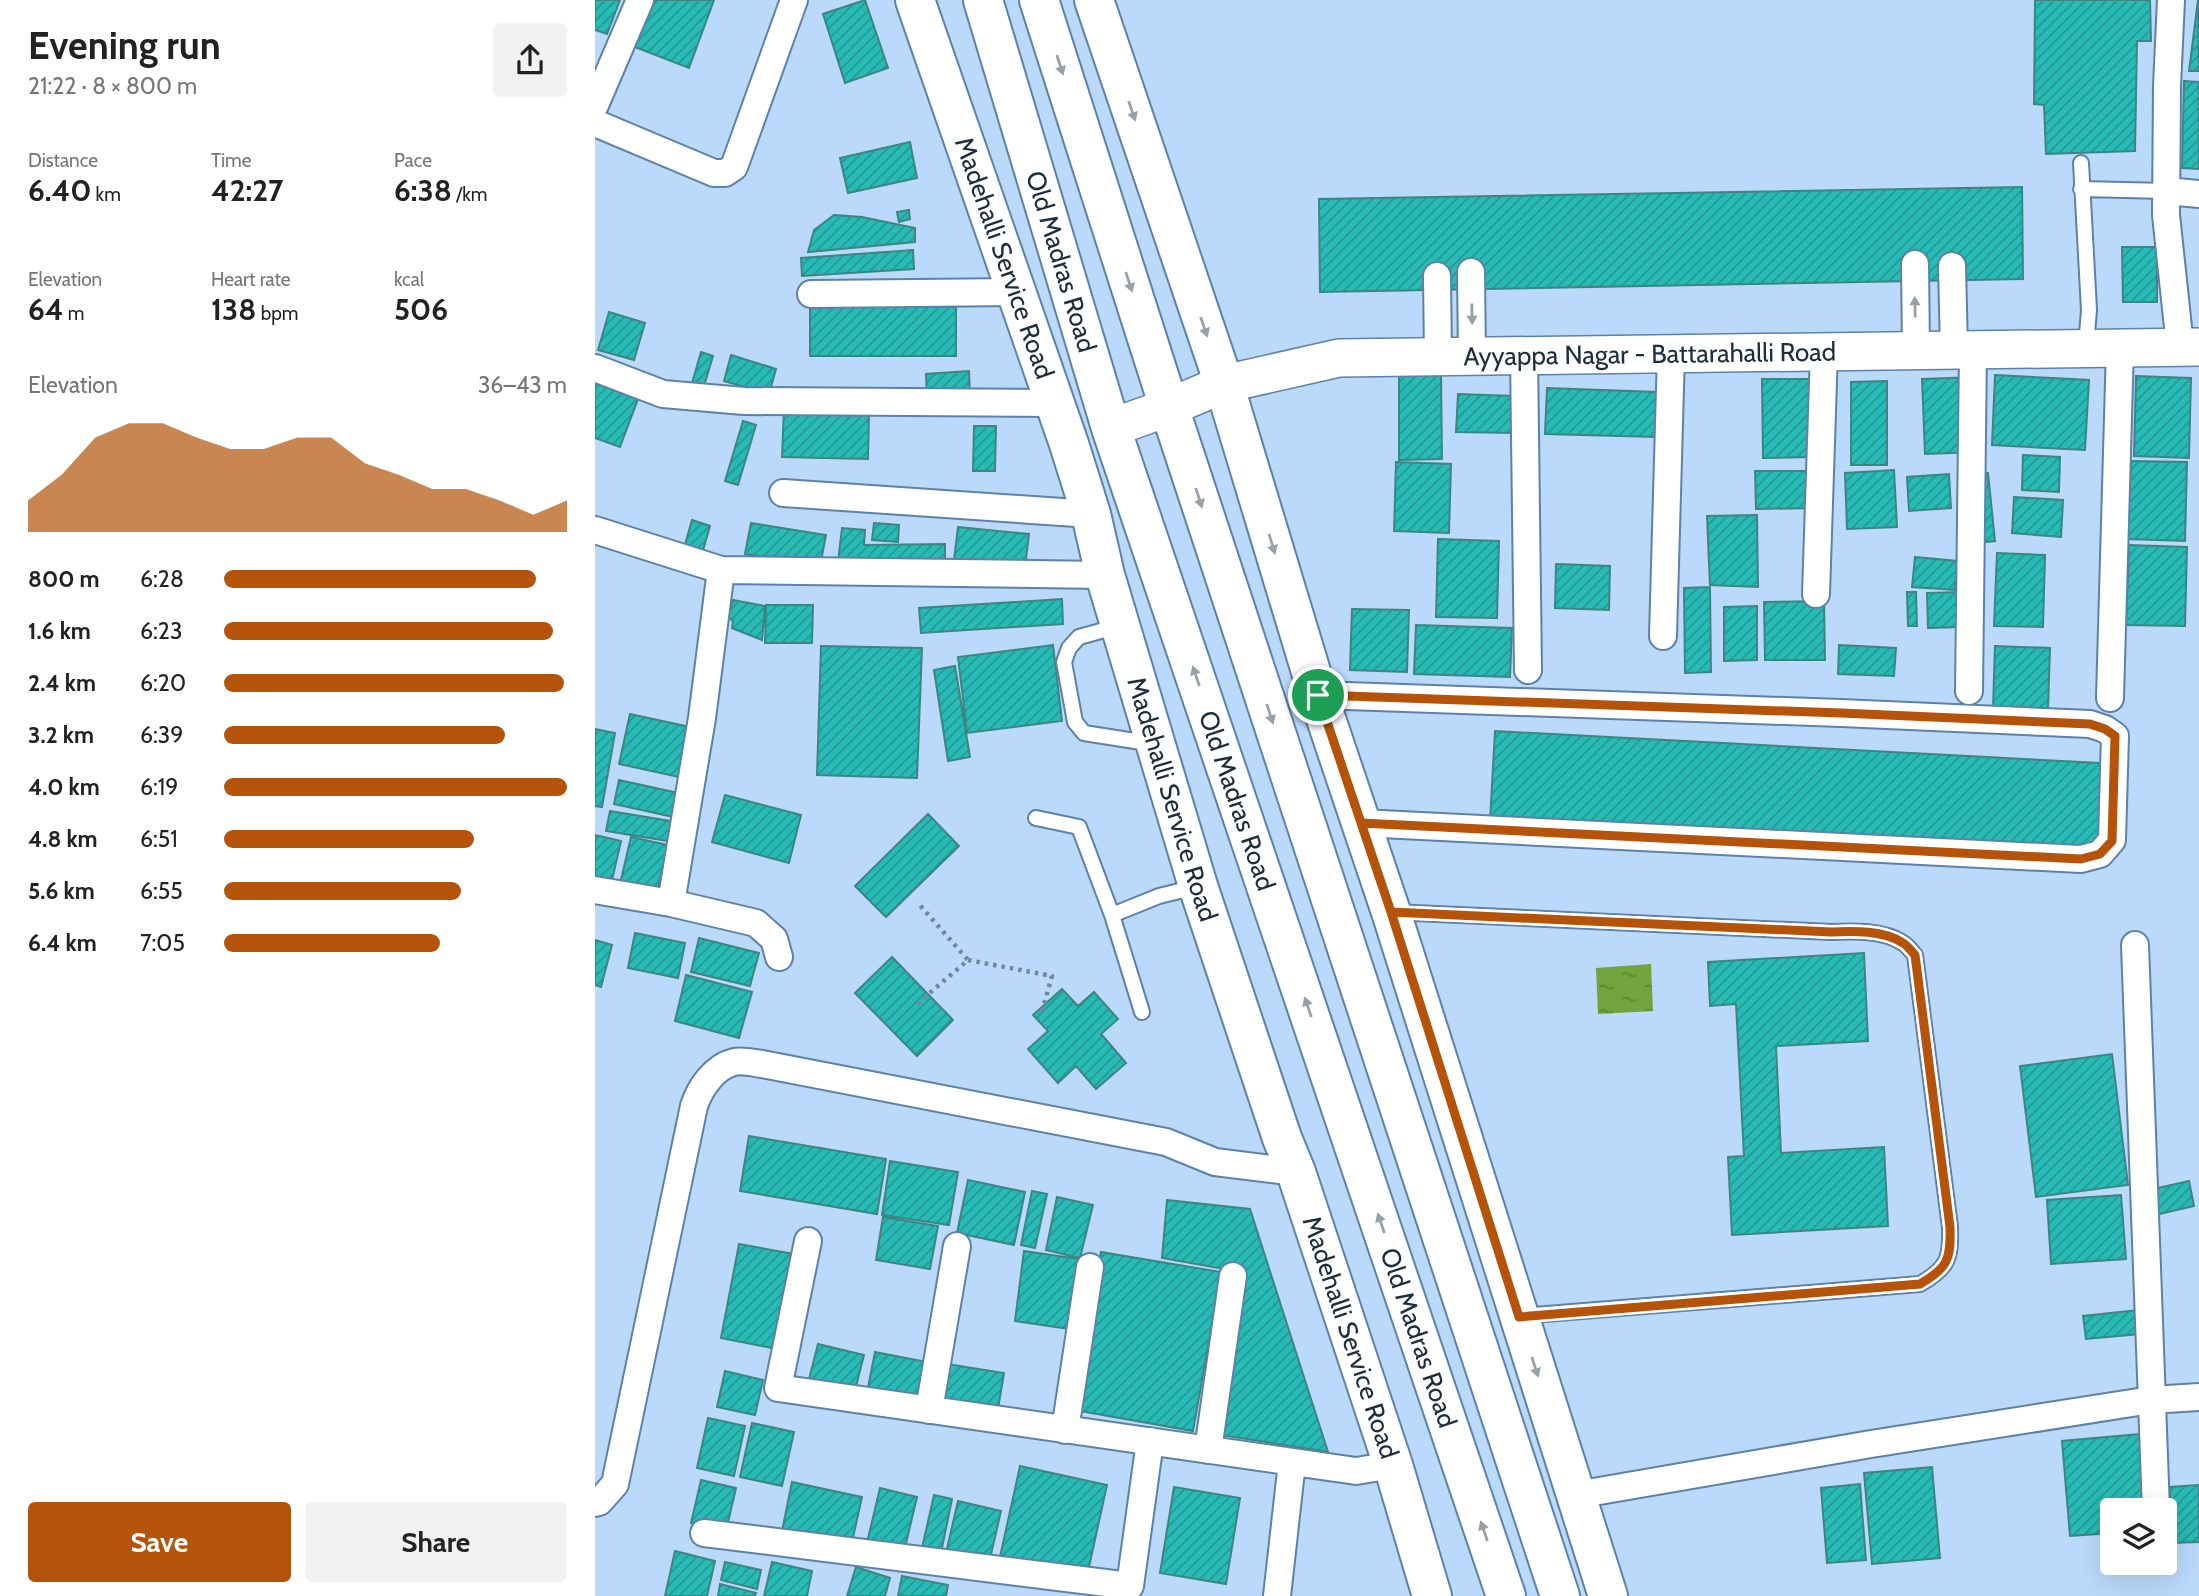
<!DOCTYPE html>
<meta charset="utf-8">
<style>
:root{--surface:#fff;--page:#f2f2f2;--text:#222;--muted:#767676;--accent:#b45309}
body{margin:0;font-family:Cabin,sans-serif;background:var(--page);color:var(--text);height:100vh;display:flex;flex-direction:column;font-size:26px;white-space:nowrap}
*{box-sizing:border-box;margin:0}
p{font-size:23px;color:var(--muted)}
.icon{flex:none;width:38px;height:38px;fill:none;stroke:currentColor;stroke-width:2;stroke-linecap:round;stroke-linejoin:round}
.map{position:relative;flex:1;overflow:hidden}
.drawer{display:flex;flex-direction:column;background:var(--surface);width:595px}
.drawer>*{flex:none}
.fabs{position:absolute;left:1505px;top:1498px;display:grid;gap:14px}
.fabs a{display:grid;place-items:center;width:77px;height:77px;border-radius:7px;background:var(--surface);box-shadow:0 7px 28px #0002;font-size:35px}
.pin{position:absolute;display:grid;place-items:center;width:60px;height:60px;color:#fff;margin:-30px;border:4px solid #fff;border-radius:50%;box-shadow:0 2px 7px #0007}
.round{display:grid;place-items:center;flex:none;width:74px;height:74px;border-radius:7px;background:var(--page)}
.headline{display:flex;align-items:center;justify-content:space-between;height:119px;padding:0 28px}
h1{font-size:38px;font-weight:800;line-height:52px}
.figures{display:grid;grid-template-columns:repeat(3,1fr);gap:10px;height:119px;padding:7px 28px}
.figures div{display:grid;align-content:center}
.figures b{font-size:30px;font-weight:800}
.figures small{font-size:19px;font-weight:400}
.figures p{font-size:19px}
.chart{height:196px;padding:14px 28px}
.chart p{display:flex;justify-content:space-between}
.chart svg{width:100%;height:126px;margin-top:7px;fill:var(--accent);opacity:.7}
.cta{display:flex;gap:14px;margin-top:auto;padding:14px 28px}
.cta a{flex:1;height:80px;border-radius:7px;background:var(--accent);color:#fff;font-size:28px;font-weight:800;line-height:80px;text-align:center}
.cta a+a{background:var(--page);color:var(--text)}
ul{padding:0 28px;list-style:none;font-size:23px}
li{display:grid;grid-template-columns:112px 84px 1fr;align-items:center;height:52px}
li i{height:18px;border-radius:9px;background:var(--accent)}
main{display:flex;flex:1;min-height:0}
.map>svg:first-child{display:block}
</style>
<main>
<section class="drawer">
<div class="headline"><div><h1>Evening run</h1><p>21:22 · 8 × 800 m</p></div><a class="round"><svg class="icon" aria-label="share" viewBox="0 0 24 24"><path d="M12 15V3M7 8l5-5 5 5M5 13v7h14v-7"/></svg></a></div>
<div class="figures">
<div><p>Distance</p><b>6.40<small> km</small></b></div>
<div><p>Time</p><b>42:27</b></div>
<div><p>Pace</p><b>6:38<small> /km</small></b></div>
</div>
<div class="figures">
<div><p>Elevation</p><b>64<small> m</small></b></div>
<div><p>Heart rate</p><b>138<small> bpm</small></b></div>
<div><p>kcal</p><b>506</b></div>
</div>
<div class="chart"><p><span>Elevation</span>36–43 m</p>
<svg viewBox="0 0 160 44" preserveAspectRatio="none"><path d="M0 44V33L10 24L20 11L30 6L40 6L50 11L60 15L70 15L80 11L90 11L100 20L110 24L120 29L130 29L140 33L150 38L160 33V44z"/></svg>
</div>
<ul>
<li><b>800 m</b>6:28<i style="width:91%"></i></li>
<li><b>1.6 km</b>6:23<i style="width:96%"></i></li>
<li><b>2.4 km</b>6:20<i style="width:99%"></i></li>
<li><b>3.2 km</b>6:39<i style="width:82%"></i></li>
<li><b>4.0 km</b>6:19<i style="width:100%"></i></li>
<li><b>4.8 km</b>6:51<i style="width:73%"></i></li>
<li><b>5.6 km</b>6:55<i style="width:69%"></i></li>
<li><b>6.4 km</b>7:05<i style="width:63%"></i></li>
</ul>
<div class="cta"><a>Save</a><a>Share</a></div>
</section>
<div class="map">
<svg width="1604" height="1596" viewBox="0 0 1604 1596">
<defs>
<pattern id="water-ripples" width="26" height="14" patternUnits="userSpaceOnUse" patternTransform="scale(1.75)"><rect width="26" height="14" fill="#71a43c"/><path d="M2 4q2-2 4 0t4 0M15 11q2-2 4 0t4 0" fill="none" stroke="#5c8634"/></pattern>
<pattern id="building-hatch" width="6" height="6" patternUnits="userSpaceOnUse" patternTransform="scale(1.75)"><rect width="6" height="6" fill="#28bbb6"/><path d="M-1 1l2-2M0 6l6-6M5 7l2-2" fill="none" stroke="#229895"/></pattern>
</defs>
<rect width="100%" height="100%" fill="#bad9fb"/>
<path fill="url(#water-ripples)" d="M1056,964L1058,1011L1003,1014L1001,968Z"/>
<path fill="url(#building-hatch)" stroke="#3c8582" stroke-width="2" d="M0,0H25L12,34L0,30Z
M54,0H119L94,68L37,46Z
M270,0L293,68L250,83L228,14Z
M1440,0H1555L1556,41H1542L1540,151L1451,154L1449,105L1439,104Z
M1603,0L1604,71H1594Z
M1589,81L1604,82V169L1587,168Z
M315,142L322,178L253,193L245,158Z
M1427,187L1428,279L725,292L724,199Z
M314,210L315,219L304,222L302,212Z
M239,215L267,217L320,228V242L213,252L219,230Z
M1527,247H1562V302H1528Z
M318,250L319,269L207,276L206,258Z
M215,306L361,307V356H215Z
M14,312L50,323L39,360L3,350Z
M106,352L118,356L109,386L97,383Z
M136,355L181,369L174,394L129,381Z
M374,371L375,395L332,398L331,374Z
M804,374H846L847,459L804,460Z
M1400,375L1494,380L1490,450L1397,445Z
M1541,376L1596,378L1594,458L1539,456Z
M1382,377L1385,452L1330,454L1327,379Z
M1167,379H1216L1217,457L1168,458Z
M1292,381V465H1256V382Z
M0,383L43,399L25,447L0,438Z
M952,388L1062,392L1061,437L950,434Z
M863,394L921,396L920,433L861,432Z
M189,409L274,412L273,459L187,457Z
M148,421L161,425L143,485L130,481Z
M379,426H401L400,471H378Z
M1428,455L1465,457L1464,492L1427,490Z
M1536,461L1592,462L1590,541L1533,539Z
M801,462L856,464L854,533L799,531Z
M1299,470L1302,527L1252,529L1250,473Z
M1160,471H1222L1223,508L1161,509Z
M1393,473L1400,541L1381,543L1374,475Z
M1354,474L1356,508L1314,511L1312,477Z
M1419,497L1468,500L1466,537L1417,533Z
M1162,515L1163,587L1115,585L1112,516Z
M97,520L115,526L107,554L89,548Z
M156,523L231,535L225,566L150,554Z
M279,523L304,525L303,542L277,540Z
M363,527L434,534L430,567L359,560Z
M247,528L270,530L269,545L350,544V561L243,562Z
M843,539L904,541L902,618L841,617Z
M1534,545L1592,547L1590,626L1531,625Z
M1402,553L1450,555L1448,627L1399,626Z
M1320,557L1362,561L1360,590L1317,587Z
M961,564L1015,566L1014,610L960,608Z
M1115,587L1116,672L1090,673L1089,588Z
M1312,592H1321L1322,626H1313Z
M1365,592L1367,627L1333,628L1332,593Z
M467,599L468,624L326,633L324,608Z
M138,600L170,606L167,640L137,628L138,621L133,617Z
M1229,601L1230,660H1170L1169,602Z
M171,605H218L217,643H170Z
M1162,606V660L1129,661V607Z
M757,609L814,610L812,672L755,670Z
M821,625L917,628L915,677L819,674Z
M458,645L467,721L372,733L363,657Z
M1244,645L1301,648L1299,676L1243,674Z
M226,646L327,648L322,778L222,775Z
M1400,646L1455,648L1453,709L1398,708Z
M360,666L375,757L353,761L339,670Z
M35,714L100,728L89,778L24,764Z
M0,729L20,733L7,807L0,806Z
M900,731L1524,764L1519,853L895,821Z
M24,780L88,794L83,818L19,804Z
M130,795L206,815L194,863L117,842Z
M15,811L76,821L73,841L11,831Z
M333,814L364,846L291,917L260,886Z
M0,835L26,841L15,889L0,885Z
M36,837L73,845L62,892L25,884Z
M40,933L90,943L83,978L33,968Z
M104,938L164,953L155,986L96,972Z
M0,940L17,945L6,987L0,985Z
M1269,953L1273,1041L1181,1046L1186,1153L1289,1147L1293,1226L1137,1235L1133,1157L1149,1156L1141,1004L1115,1006L1113,962Z
M297,957L358,1020L322,1056L260,993Z
M91,975L157,992L144,1038L80,1021Z
M467,989L483,1006L499,992L523,1019L506,1034L531,1063L501,1089L481,1066L463,1083L433,1049L453,1031L438,1015Z
M1517,1054L1533,1185L1441,1197L1425,1066Z
M154,1136L291,1159L282,1214L145,1191Z
M295,1161L363,1172L354,1225L287,1215Z
M373,1180L430,1192L419,1245L362,1233Z
M1594,1181L1599,1206L1560,1215L1554,1190Z
M437,1191L452,1194L440,1248L426,1245Z
M1526,1195L1531,1259L1456,1264L1452,1200Z
M462,1197L498,1205L485,1258L451,1250Z
M572,1200L655,1209L733,1452L626,1435L646,1272L567,1258Z
M288,1217L343,1226L335,1269L281,1260Z
M144,1244L205,1255L187,1350L126,1338Z
M429,1251L485,1259L475,1329L420,1321Z
M506,1252L626,1272L598,1431L479,1410Z
M1543,1310L1545,1334L1491,1339L1488,1316Z
M223,1344L269,1355L258,1398L212,1387Z
M280,1352L332,1362L324,1403L272,1393Z
M352,1364L409,1373L402,1415L346,1406Z
M130,1371L168,1380L160,1415L122,1407Z
M113,1418L150,1426L139,1476L102,1468Z
M157,1423L199,1432L187,1486L145,1477Z
M1544,1434L1550,1510H1517V1533L1475,1536L1467,1441Z
M425,1466L512,1485L492,1576L405,1557Z
M1337,1467L1345,1558L1277,1564L1269,1473Z
M106,1480L141,1488L131,1531L96,1523Z
M197,1482L267,1497L255,1551L186,1536Z
M1265,1484L1271,1560L1232,1563L1226,1488Z
M1604,1485V1542L1577,1543L1575,1487Z
M579,1487L645,1498L631,1584L565,1573Z
M285,1488L322,1497L308,1556L271,1547Z
M339,1495L357,1499L346,1553L327,1548Z
M363,1501L406,1511L394,1563L351,1553Z
M80,1551L120,1561L112,1596H70Z
M130,1562L166,1570L162,1589L126,1580Z
M177,1562L217,1571L212,1596H169Z
M261,1567L295,1578L290,1596H252Z
M307,1576L353,1585L351,1596H303Z
M125,1584L161,1593L160,1596H123Z"/>
<g fill="none" stroke-linecap="round" stroke-linejoin="round">
<defs>
<path id="lane" d="M1486,163L1494,310L1491,346
M1486,189L1572,191
M524,626L484,637L474,648L469,662L480,722L489,733L559,744
M441,818L484,827L517,915L564,896L601,887
M797,912L1236,932C1258,931 1289,930 1308,943C1313,946 1316,951 1320,955L1355,1227C1356,1259 1353,1268 1325,1284L927,1316
M517,915L547,1012"/>
<path id="street" d="M1576,0L1572,86L1571,215L1585,346
M0,105L45,0
M0,123L119,173H130L139,167L199,0
M1572,191L1604,194
M1320,264L1321,350
M1357,266L1359,350
M876,272L877,356
M842,276L843,357
M216,294L422,292
M929,355L933,670
M0,368L68,394L149,401L460,403
M188,493L496,514
M0,530L126,570L510,575
M1221,594L1229,351
M1068,636L1076,353
M1374,691L1378,349
M723,695L1246,713L1495,724L1510,729L1520,736L1517,840L1505,854L1486,859L766,823
M1515,698L1525,347
M0,890L76,903L161,923L179,939L184,957
M76,903L107,718L126,570
M1540,945L1561,1510
M213,1241L183,1388L761,1471L798,1465
M334,1410L362,1246
M470,1430L495,1267
M613,1450L638,1276
M981,1495L1276,1444L1556,1400L1604,1397
M0,1503L4,1502L20,1484L99,1106C105,1088 119,1067 139,1062C147,1060 159,1063 167,1064L571,1142L620,1162L701,1172
M109,1533L535,1586L555,1441
M682,1596L697,1462"/>
<g id="secondary">
<path id="s1" d="M516,428L574,407L629,384L744,358L1604,347"/>
</g>
<g id="primary">
<path id="s2" d="M320,0L474,444L496,514L510,575L603,886L687,1138L701,1172L798,1465L837,1596"/>
<path d="M499,0L629,384L723,695L796,912L1013,1596"/>
</g>
<g id="highway">
<path id="s3" d="M388,0L516,428L911,1596"/>
<path d="M444,0L574,407L965,1596"/>
</g>
</defs>
<use href="#lane" stroke="#5d81a8" stroke-width="18"/>
<use href="#street" stroke="#5d81a8" stroke-width="30"/>
<use href="#secondary" stroke="#5d81a8" stroke-width="40"/>
<use href="#primary" stroke="#5d81a8" stroke-width="42"/>
<use href="#highway" stroke="#5d81a8" stroke-width="42"/>
<path stroke="#6f87a0" stroke-width="4.5" stroke-dasharray="3.5 5" stroke-linecap="butt" d="M373,960L457,976L446,1015
M322,1004L373,960L323,903"/>
<use href="#lane" stroke="#fff" stroke-width="14"/>
<use href="#street" stroke="#fff" stroke-width="26"/>
<use href="#secondary" stroke="#fff" stroke-width="37"/>
<use href="#primary" stroke="#fff" stroke-width="38"/>
<use href="#highway" stroke="#fff" stroke-width="38"/>
</g>
<defs><path id="oneway-solid" d="M-6-.8H1V-3.2L6.5 0L1 3.2V.8H-6Z" transform="scale(1.75)"/></defs>
<g fill="#9aa0a8">
<use href="#oneway-solid" transform="translate(465 65) rotate(72)"/>
<use href="#oneway-solid" transform="translate(537 111) rotate(71)"/>
<use href="#oneway-solid" transform="translate(534 282) rotate(72)"/>
<use href="#oneway-solid" transform="translate(1320 307) rotate(-91)"/>
<use href="#oneway-solid" transform="translate(877 314) rotate(89)"/>
<use href="#oneway-solid" transform="translate(609 327) rotate(71)"/>
<use href="#oneway-solid" transform="translate(604 498) rotate(72)"/>
<use href="#oneway-solid" transform="translate(677 544) rotate(73)"/>
<use href="#oneway-solid" transform="translate(601 676) rotate(-109)"/>
<use href="#oneway-solid" transform="translate(675 714) rotate(72)"/>
<use href="#oneway-solid" transform="translate(713 1007) rotate(-109)"/>
<use href="#oneway-solid" transform="translate(786 1223) rotate(-109)"/>
<use href="#oneway-solid" transform="translate(940 1367) rotate(72)"/>
<use href="#oneway-solid" transform="translate(889 1531) rotate(-109)"/>
</g>
<g fill="none" stroke-linecap="round" stroke-linejoin="round">
<defs>
<path id="route" d="M723,695L796,912L924,1317L1325,1284C1353,1268 1356,1259 1355,1227L1320,955C1316,951 1313,946 1308,943C1289,930 1258,931 1236,932L796,912L766,823L1486,859L1505,854L1517,841L1520,736L1510,729L1495,724L1246,713L723,695"/>
</defs>
<use href="#route" stroke="#fff" stroke-width="14"/>
<use href="#route" stroke="#b45309" stroke-width="9"/>
</g>
<g text-anchor="middle" dominant-baseline="central" stroke-width="5" stroke-linejoin="round" paint-order="stroke">
<g font-size="26" fill="#1e2d3d" stroke="#d5e4f6">
<text stroke="none"><textPath href="#s2" startOffset="273">Madehalli Service Road</textPath></text>
<text stroke="none"><textPath href="#s3" startOffset="273">Old Madras Road</textPath></text>
<text stroke="none"><textPath href="#s1" startOffset="550">Ayyappa Nagar - Battarahalli Road</textPath></text>
<text stroke="none"><textPath href="#s2" startOffset="840">Madehalli Service Road</textPath></text>
<text stroke="none"><textPath href="#s3" startOffset="840">Old Madras Road</textPath></text>
<text stroke="none"><textPath href="#s2" startOffset="1407">Madehalli Service Road</textPath></text>
<text stroke="none"><textPath href="#s3" startOffset="1407">Old Madras Road</textPath></text>
</g>
</g>
</svg>
<div class="fabs">
<a><svg class="icon" aria-label="layers" viewBox="0 0 24 24"><path d="M12 4l9 5-9 5-9-5zM3 14l9 5 9-5"/></svg></a>
</div>
<div class="pin" style="left:723px;top:695px;background:#1e9e55"><svg class="icon" aria-label="arrive" viewBox="0 0 24 24"><path d="M6 21V4h12l-3 4 3 4H6"/></svg></div>
</div>
</main>
